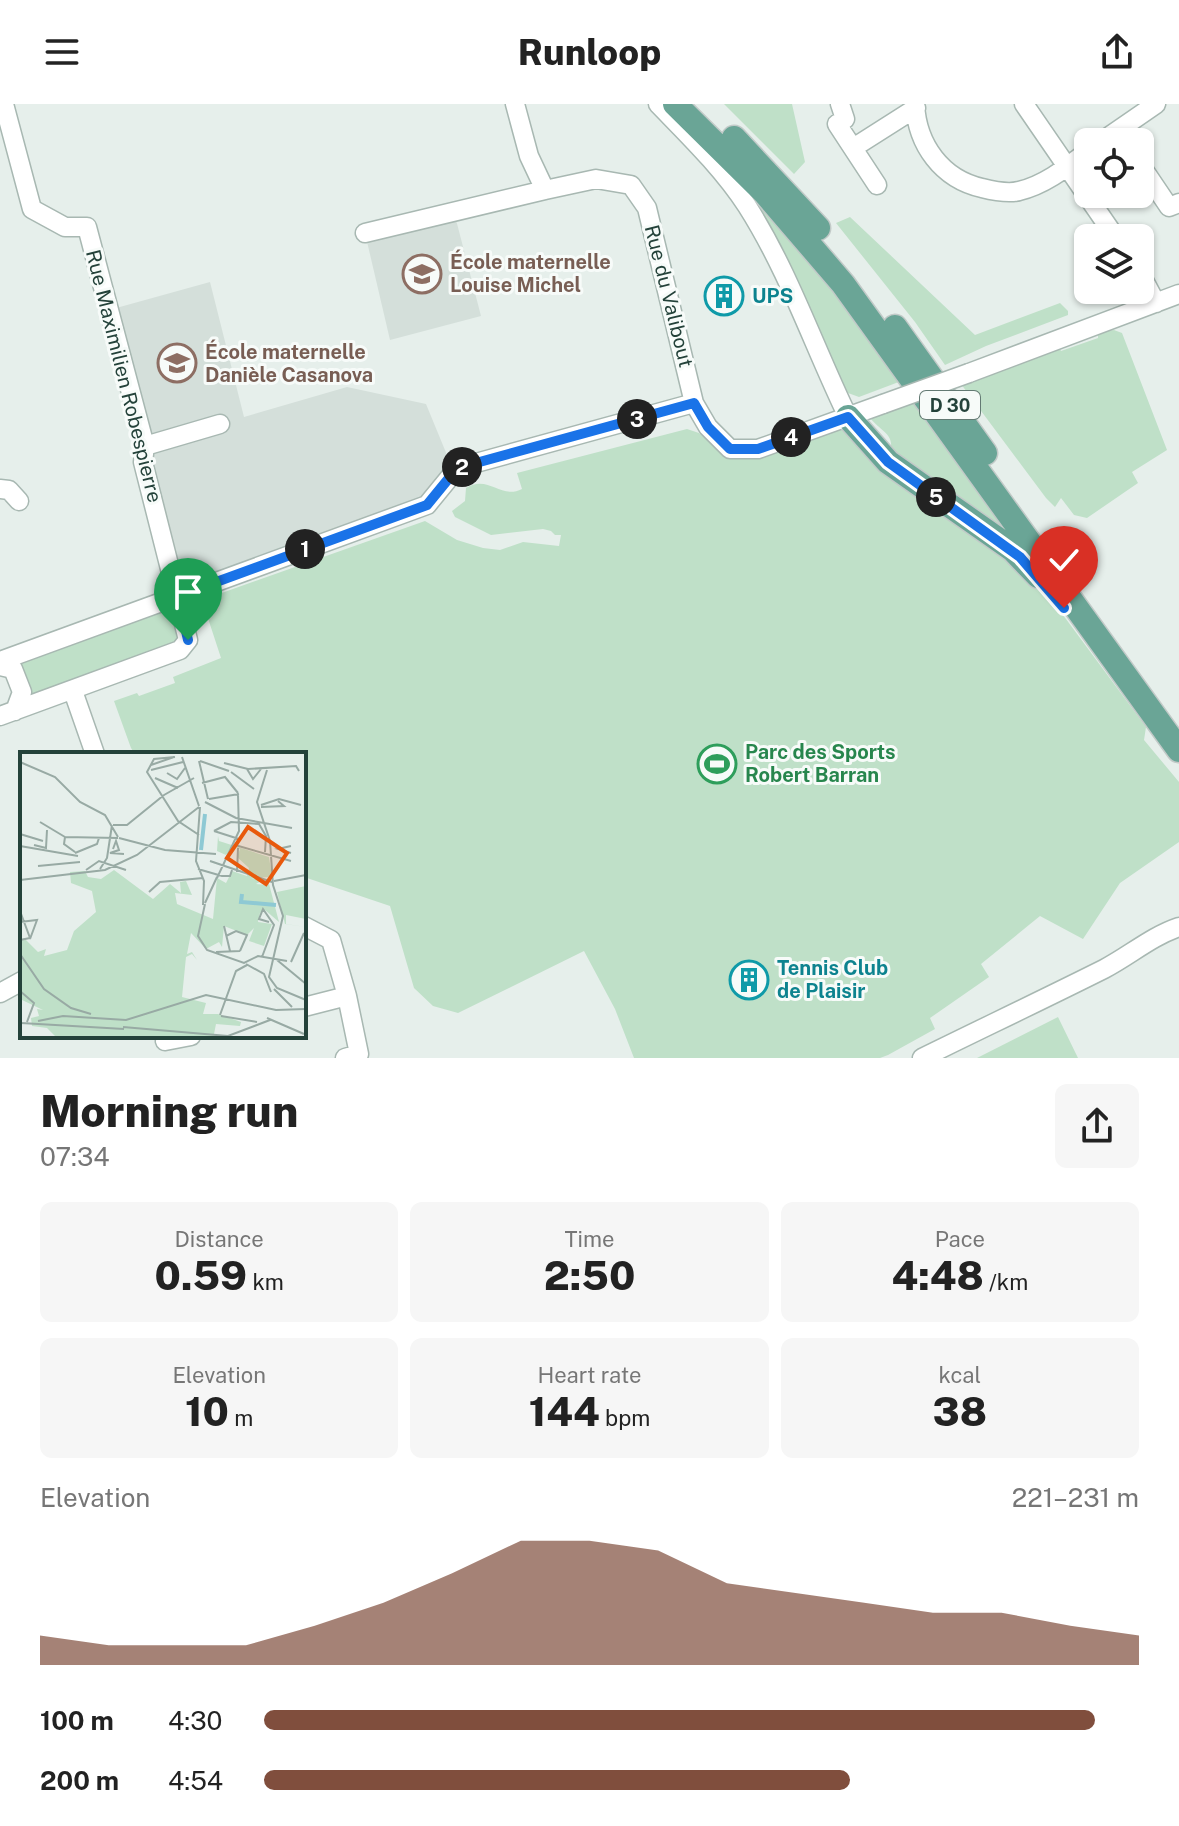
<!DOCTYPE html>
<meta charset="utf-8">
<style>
:root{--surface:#fff;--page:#f6f6f6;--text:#222;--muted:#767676;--accent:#804e3d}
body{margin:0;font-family:"Public Sans",sans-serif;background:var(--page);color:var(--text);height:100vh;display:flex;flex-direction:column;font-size:30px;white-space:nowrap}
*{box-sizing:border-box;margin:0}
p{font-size:26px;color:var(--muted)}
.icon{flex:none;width:44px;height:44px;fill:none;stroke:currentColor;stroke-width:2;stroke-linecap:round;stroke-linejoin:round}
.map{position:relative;height:954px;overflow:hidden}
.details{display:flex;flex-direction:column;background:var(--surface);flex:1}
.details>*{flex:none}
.buttons{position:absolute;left:1074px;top:24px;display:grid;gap:16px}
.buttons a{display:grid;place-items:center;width:80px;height:80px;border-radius:12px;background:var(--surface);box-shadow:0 2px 6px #0004;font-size:40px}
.pin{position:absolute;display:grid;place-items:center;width:68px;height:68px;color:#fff;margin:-82px -34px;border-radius:50% 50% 50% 0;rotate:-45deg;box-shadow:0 0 8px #0007}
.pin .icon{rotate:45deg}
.km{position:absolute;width:40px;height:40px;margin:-20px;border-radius:50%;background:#222;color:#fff;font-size:22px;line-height:40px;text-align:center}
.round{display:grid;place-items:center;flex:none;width:84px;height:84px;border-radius:12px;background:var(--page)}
.headline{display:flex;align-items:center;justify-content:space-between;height:136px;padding:0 40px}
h1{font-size:44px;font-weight:800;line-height:60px}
.stats{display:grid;grid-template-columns:repeat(3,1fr);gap:12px;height:136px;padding:8px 40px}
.stats div{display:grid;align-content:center;border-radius:12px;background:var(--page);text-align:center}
.stats b{font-size:40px;font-weight:800}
.stats small{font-size:22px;font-weight:400}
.stats p{font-size:22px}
.chart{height:224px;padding:16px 40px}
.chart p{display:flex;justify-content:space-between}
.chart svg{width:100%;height:144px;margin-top:8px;fill:var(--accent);opacity:.7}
ul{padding:0 40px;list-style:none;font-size:26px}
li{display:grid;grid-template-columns:128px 96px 1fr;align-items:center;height:60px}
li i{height:20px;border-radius:10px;background:var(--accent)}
header{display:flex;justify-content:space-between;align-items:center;height:104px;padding:0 40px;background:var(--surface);font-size:36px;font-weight:800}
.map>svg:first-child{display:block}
</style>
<header><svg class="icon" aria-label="menu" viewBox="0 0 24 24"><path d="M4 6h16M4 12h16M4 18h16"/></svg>Runloop<svg class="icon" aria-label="share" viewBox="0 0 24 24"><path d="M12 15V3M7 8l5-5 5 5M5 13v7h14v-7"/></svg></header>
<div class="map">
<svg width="1179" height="954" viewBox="0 0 1179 954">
<rect width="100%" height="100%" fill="#e6efeb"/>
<path fill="#d4dfda" d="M454,108L481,212L390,236L365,129Z
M210,178L244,313L347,283L426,300L454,368L427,401L178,492L109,206Z"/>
<path fill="#bfe0c8" d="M724,0H792L805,58L794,70Z
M707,41L780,115L904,276L859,293L848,289Z
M850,113L975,231L1060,199L1068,207V211L986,242L945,261L915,218L836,119Z
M1114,226L1122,229L1167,346L1132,368L1138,379L1087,414L1074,411L1061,394L1055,403L1046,394L961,280L1059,242L1061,247L1098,234V228Z
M920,297L1026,448L888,351C899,330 878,327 869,312Z
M844,324L1029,470L1066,515L1146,623L1144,636L1179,678V738L1120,779L1083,835L1040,812L981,860L989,873L930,914L935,925L888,951L880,954H634L615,905L584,847L458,909L433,902L414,884L390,802L304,773V650H135L131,644L114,597L137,589L139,592L175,579L173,573L221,554L202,496L425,417L457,436L483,444L500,446L523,438L559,442L561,431H555L551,427L543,425L491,431L455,413L452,407L465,397L466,384C489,370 500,396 522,385L517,369L687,325L699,329L719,346Z
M167,504L175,508L179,537L31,597L15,556Z
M1058,913L1078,954H977Z"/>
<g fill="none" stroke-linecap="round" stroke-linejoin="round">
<defs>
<path id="minor" d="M515,0L529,52L545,86L596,75L631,81L647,104L694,299
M658,0C689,32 722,64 747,102C789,168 814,243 848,313
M840,0L845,15L837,20L877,81
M915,0C917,41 942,75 982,84C994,87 1008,90 1019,87C1045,81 1067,63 1088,47
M1024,0L1116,134
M1101,38L1156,0
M853,44L916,4
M1140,60L1169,103L1179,99
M365,129L545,86
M1140,169L1156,199
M969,269L1179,190
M145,342L220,320
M0,385L9,386L19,397
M0,557L427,401L454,368L465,362L694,299L708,323L730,345H758L883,300
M0,562L13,565L22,588L15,607
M73,587L95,650
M0,612L180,546L188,536L143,358L145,342L87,123H65L32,105L4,0
M304,822L331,836L347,892
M0,889L22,877
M304,903L347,892L359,950L345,954
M165,937L191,932
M922,954C983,924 1044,895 1104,865C1129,852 1152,832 1179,823"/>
<path id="major" d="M675,0L765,89L843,180L1179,646
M734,34L818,124
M895,223L985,349
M848,313L888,358L1013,446L1038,472"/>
</defs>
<use href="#minor" stroke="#a8b8b2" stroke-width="21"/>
<use href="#major" stroke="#c2cac8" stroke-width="27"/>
<use href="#minor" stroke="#fff" stroke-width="18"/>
<use href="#major" stroke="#6aa596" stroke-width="24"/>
<defs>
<path id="minor-bridge" d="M883,300L969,269"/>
</defs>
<use href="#minor-bridge" stroke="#a8b8b2" stroke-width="21" stroke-linecap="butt"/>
<use href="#minor-bridge" stroke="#fff" stroke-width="18"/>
</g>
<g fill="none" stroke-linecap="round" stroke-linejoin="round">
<defs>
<path id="route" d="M188,536L178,492L427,401L454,368L465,362L694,299L708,323L730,345H758L848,313L888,358L1020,453L1064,504"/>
</defs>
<use href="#route" stroke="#fff" stroke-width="16"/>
<use href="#route" stroke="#1a73e8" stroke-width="10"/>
</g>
<defs>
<symbol id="school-ring" viewBox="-11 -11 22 22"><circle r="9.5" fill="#f7fbf9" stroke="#8d6e63" stroke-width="1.5"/><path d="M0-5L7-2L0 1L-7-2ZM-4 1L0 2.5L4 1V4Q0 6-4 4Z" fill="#8d6e63"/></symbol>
<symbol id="building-ring" viewBox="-11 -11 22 22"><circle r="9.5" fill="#f7fbf9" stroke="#0f9aa8" stroke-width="1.5"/><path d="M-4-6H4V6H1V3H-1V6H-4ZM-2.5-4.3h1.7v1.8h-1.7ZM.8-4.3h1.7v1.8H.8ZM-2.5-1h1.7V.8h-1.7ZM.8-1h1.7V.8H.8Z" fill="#0f9aa8"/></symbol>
<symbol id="stadium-ring" viewBox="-11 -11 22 22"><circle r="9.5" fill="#f7fbf9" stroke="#2e9e5b" stroke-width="1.5"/><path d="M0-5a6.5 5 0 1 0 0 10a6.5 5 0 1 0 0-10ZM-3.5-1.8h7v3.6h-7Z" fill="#2e9e5b"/></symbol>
</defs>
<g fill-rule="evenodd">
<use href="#school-ring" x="400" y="148" width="44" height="44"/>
<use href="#building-ring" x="702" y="170" width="44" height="44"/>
<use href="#school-ring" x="155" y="237" width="44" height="44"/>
<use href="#stadium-ring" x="695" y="638" width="44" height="44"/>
<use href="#building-ring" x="727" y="854" width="44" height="44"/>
</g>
<g text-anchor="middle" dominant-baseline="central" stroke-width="6" stroke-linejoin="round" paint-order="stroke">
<rect fill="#f7fbf9" stroke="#637a73" stroke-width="2" x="920" y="287" width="60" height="28" rx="6"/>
<g font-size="18" font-weight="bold" fill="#24423a">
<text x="950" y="301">D 30</text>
</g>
<g font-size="20" font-weight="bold" fill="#785e54" stroke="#f7fbf9" text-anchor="start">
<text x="450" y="158">École maternelle<tspan x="450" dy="23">Louise Michel</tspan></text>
<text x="205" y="248">École maternelle<tspan x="205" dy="23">Danièle Casanova</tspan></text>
</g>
<g font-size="20" fill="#24423a" stroke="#f7fbf9">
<text transform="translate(669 192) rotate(76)">Rue du Valibout</text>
<text transform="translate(124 272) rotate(76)">Rue Maximilien Robespierre</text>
</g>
<g font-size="20" font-weight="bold" fill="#0d838f" stroke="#f7fbf9" text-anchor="start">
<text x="752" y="192">UPS</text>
<text x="777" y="864">Tennis Club<tspan x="777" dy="23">de Plaisir</tspan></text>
</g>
<g font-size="20" font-weight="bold" fill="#27864d" stroke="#f7fbf9" text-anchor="start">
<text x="745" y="648">Parc des Sports<tspan x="745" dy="23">Robert Barran</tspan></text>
</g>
</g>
<g transform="translate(20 648)">
<rect width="286" height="286" fill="#e6efeb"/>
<path d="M198,84L199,89L249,105L252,125L231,126L243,128L236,132L247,133L248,128L259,170L245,158L240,161L238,170L252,172L244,194L229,189L234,176L227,183L204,174L202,195L199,190L186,197L171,181L167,202L172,200L177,208L172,202L166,205L162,245L186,251L183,262H198L221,270L220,274L196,272L194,282L203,286H37L27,276L12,274L11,266L19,264L17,257L23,258L0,247V189L4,186L18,200L26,197L24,204L47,198L54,179L76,160L72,139L51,131L50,120L65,119L68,125L81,127L94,118L133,147L150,132L161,141L160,130L166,129L172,143L155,141L157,152L193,167L197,126L206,131L212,119L227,124L229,116L217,105L220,97L214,94L206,103L197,99ZM286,134V167L266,163V172L286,175L265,172L257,140Z" fill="#bfe0c8"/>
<path fill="none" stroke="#8ec9d4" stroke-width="4" d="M181,98L185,62M222,142L221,150L256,153"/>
<path fill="none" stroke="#98aaa4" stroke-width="2" d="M155,5L134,7L127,20L158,69L179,83M162,5L179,54M179,9L188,47M180,9L209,19M0,10L35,25L60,50L85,63L98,85M204,11L228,17L276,14L279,19M131,13L154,5M227,17L233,27L241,17M131,18L163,10M247,18L237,50L250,89L253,133L263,164L249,225L257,236L286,248M211,20L234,37M147,21L157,27L165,16M135,26L158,36M182,31L205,25L218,41M144,43L174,26M189,47L219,42M185,50L216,66L272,76M241,53L259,47L281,53M180,55L176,109L184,129L183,153M241,55L264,54L258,49M20,70L45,85M93,73H107L144,43M194,79L211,70L239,72L246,84L245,100M194,79L219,87M0,82L23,89M99,86L145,98L196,102M14,93L26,96L27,78M215,93L271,109M0,94L58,104M271,94L258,97L271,101M93,97L96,89L99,98L90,101L104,102M55,100L44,92L45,85L98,86M55,101L77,92L79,86M190,109L252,130M18,114L60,110M80,117L87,106L92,73M178,117L202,124H210L212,118M66,118L79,109L106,118M217,120L218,96M197,126L219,79L218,43M0,128L85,118L117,103L179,55M254,129L286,123M129,140L140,130L183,126M185,151L197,125M185,152L178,184L187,198L224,211L238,204L267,209M0,159L10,186L0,188M0,170L17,168L10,187M204,174L210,199M206,184L216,179L227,183L220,199M196,200L220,199M0,202L24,237L51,256L71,262M242,205L254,173L243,157L239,167L249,170M257,208L286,232M271,210L284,181M226,212L244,222L251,240M254,237L272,255M0,239L14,251L7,270M200,263L216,219L227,213M201,264L237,270M247,266L284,282M18,269L43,264L106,268L186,243L256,258L286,257M1,271L104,277M103,275L208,284L250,268"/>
<path fill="#e8590c" fill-opacity="0.15" stroke="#e8590c" stroke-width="4" d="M228,75L267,101L246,132L207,106Z"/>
<rect width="286" height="286" fill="none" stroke="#24423a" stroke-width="4"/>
</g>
</svg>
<div class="buttons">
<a><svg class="icon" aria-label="locate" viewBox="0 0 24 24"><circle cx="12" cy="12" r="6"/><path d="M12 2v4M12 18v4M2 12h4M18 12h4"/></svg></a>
<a><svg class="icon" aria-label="layers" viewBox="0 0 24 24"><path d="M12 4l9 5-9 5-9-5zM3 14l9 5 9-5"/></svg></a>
</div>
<div class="pin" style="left:188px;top:536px;background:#1e9e55"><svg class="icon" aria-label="arrive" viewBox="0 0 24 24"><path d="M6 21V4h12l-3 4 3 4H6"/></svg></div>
<div class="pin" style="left:1064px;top:504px;background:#d93025"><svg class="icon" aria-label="check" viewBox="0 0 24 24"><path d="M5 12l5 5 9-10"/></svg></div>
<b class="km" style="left:305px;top:445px">1</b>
<b class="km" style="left:462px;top:363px">2</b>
<b class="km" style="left:637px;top:315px">3</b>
<b class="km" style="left:791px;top:333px">4</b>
<b class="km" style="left:936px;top:393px">5</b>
</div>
<section class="details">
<div class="headline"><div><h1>Morning run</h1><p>07:34</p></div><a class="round"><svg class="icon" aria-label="share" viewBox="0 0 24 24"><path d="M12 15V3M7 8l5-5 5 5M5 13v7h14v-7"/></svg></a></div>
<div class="stats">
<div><p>Distance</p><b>0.59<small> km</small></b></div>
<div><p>Time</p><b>2:50</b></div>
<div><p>Pace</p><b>4:48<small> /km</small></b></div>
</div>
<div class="stats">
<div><p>Elevation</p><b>10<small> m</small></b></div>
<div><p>Heart rate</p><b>144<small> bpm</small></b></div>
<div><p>kcal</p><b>38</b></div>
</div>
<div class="chart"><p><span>Elevation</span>221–231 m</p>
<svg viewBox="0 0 160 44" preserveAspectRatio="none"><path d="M0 44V35L10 38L20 38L30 38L40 32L50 25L60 16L70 6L80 6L90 9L100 19L110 22L120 25L130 28L140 28L150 32L160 35V44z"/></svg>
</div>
<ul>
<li><b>100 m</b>4:30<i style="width:95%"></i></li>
<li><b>200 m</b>4:54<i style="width:67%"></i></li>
</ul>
</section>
